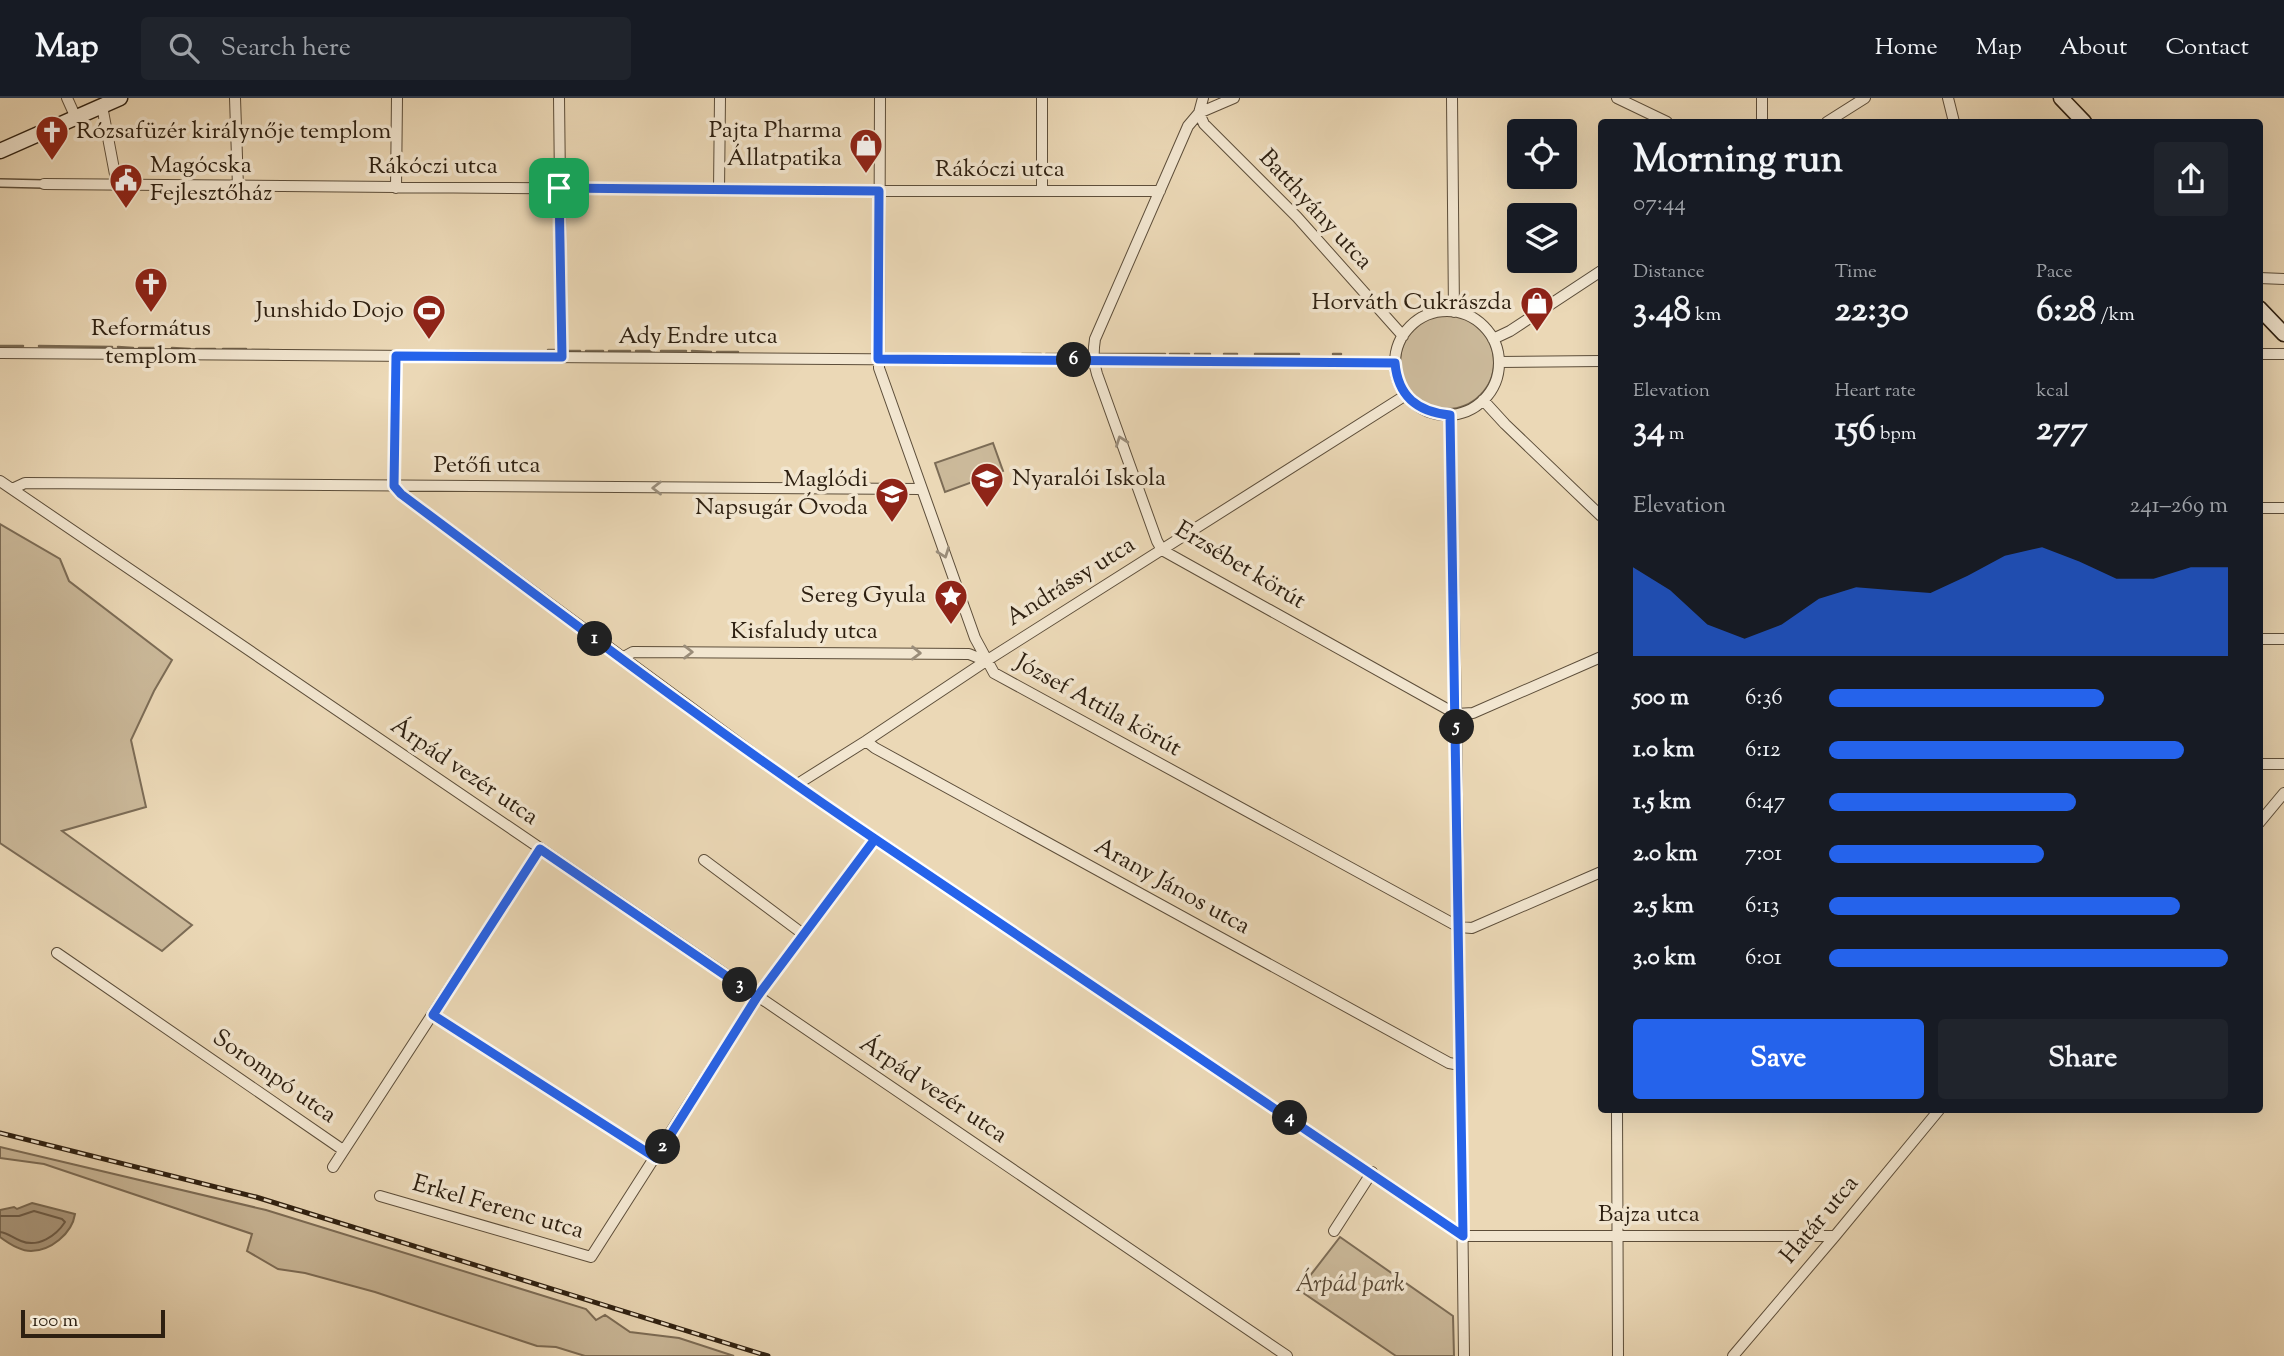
<!DOCTYPE html>
<meta charset="utf-8">
<style>
:root{--surface:#171b24;--page:#20242c;--text:#f1f3f6;--muted:#9ea1a6;--line:#363941;--accent:#2563eb}
body{margin:0;font-family:"Sorts Mill Goudy",serif;background:var(--page);color:var(--text);height:100vh;display:flex;flex-direction:column;font-size:26px;white-space:nowrap}
*{box-sizing:border-box;margin:0}
p{font-size:23px;color:var(--muted)}
.icon{flex:none;width:38px;height:38px;fill:none;stroke:currentColor;stroke-width:2;stroke-linecap:round;stroke-linejoin:round}
.map{position:relative;flex:1;overflow:hidden}
.details{position:absolute;left:1598px;top:21px;width:665px;height:994px;display:flex;flex-direction:column;background:var(--surface);border-radius:7px;box-shadow:0 7px 28px #0002}
.details>*{flex:none}
.tools{position:absolute;left:1507px;top:21px;display:grid;gap:14px}
.tools a{display:grid;place-items:center;width:70px;height:70px;border-radius:7px;background:var(--surface);box-shadow:0 7px 28px #0002;font-size:35px}
.scale{position:absolute;left:21px;bottom:18px;width:144px;box-sizing:border-box;padding-left:7px;border:4px solid #2e2011;border-top:0;font-size:19px;line-height:24px;white-space:nowrap;color:#2e2011;-webkit-text-stroke:5px #f2e6d0;paint-order:stroke}
.pin{position:absolute;display:grid;place-items:center;width:60px;height:60px;color:#fff;margin:-30px;border-radius:14px;box-shadow:0 4px 10px #0006}
.km{position:absolute;width:35px;height:35px;margin:-18px;border-radius:50%;background:#222;color:#fff;font-size:19px;line-height:35px;text-align:center}
.round{display:grid;place-items:center;flex:none;width:74px;height:74px;border-radius:7px;background:var(--page)}
.summary{display:flex;align-items:center;justify-content:space-between;height:119px;padding:0 35px}
h1{font-size:38px;font-weight:800;line-height:52px}
.metrics{display:grid;grid-template-columns:repeat(3,1fr);gap:10px;height:119px;padding:7px 35px}
.metrics div{display:grid;align-content:center}
.metrics b{font-size:35px;font-weight:800}
.metrics small{font-size:19px;font-weight:400}
.metrics p{font-size:19px}
.chart{height:196px;padding:14px 35px}
.chart p{display:flex;justify-content:space-between}
.chart svg{width:100%;height:126px;margin-top:7px;fill:var(--accent);opacity:.7}
.button{display:flex;gap:14px;margin-top:auto;padding:14px 35px}
.button a{flex:1;height:80px;border-radius:7px;background:var(--accent);color:#fff;font-size:28px;font-weight:800;line-height:80px;text-align:center}
.button a+a{background:var(--page);color:var(--text)}
ul{padding:0 35px;list-style:none;font-size:23px}
li{display:grid;grid-template-columns:112px 84px 1fr;align-items:center;height:52px}
li i{height:18px;border-radius:9px;background:var(--accent)}
header{display:flex;align-items:center;gap:42px;box-sizing:border-box;height:98px;padding:0 35px;background:var(--surface);border-bottom:2px solid var(--line)}
header strong{font-size:33px}
nav{display:flex;gap:38px;margin-inline-start:auto;font-size:24px}
.search{width:490px;height:63px;background:var(--page);display:flex;align-items:center;gap:18px;box-sizing:border-box;padding:0 24px;border-radius:7px;color:var(--muted);font-size:26px}
.map>svg:first-child{display:block}
</style>
<header>
<strong>Map</strong>
<div class="search"><svg class="icon" aria-label="search" viewBox="0 0 24 24"><circle cx="10" cy="10" r="6"/><path d="M15 15l6 6"/></svg>Search here</div>
<nav><a>Home</a><a>Map</a><a>About</a><a>Contact</a></nav>
</header>
<div class="map">
<svg width="2284" height="1258" viewBox="0 0 2284 1258">
<rect width="100%" height="100%" fill="#ebd8b6"/>
<filter id="stains"><feTurbulence type="fractalNoise" baseFrequency=".00286" numOctaves="4"/><feColorMatrix values="0 0 0 0 .2 0 0 0 0 .09 0 0 0 0 .02 0 0 0 .5 -.17"/></filter>
<radialGradient id="worn" r=".72"><stop offset=".6" stop-color="#630" stop-opacity="0"/><stop offset="1" stop-color="#630" stop-opacity=".3"/></radialGradient>
<path fill="#cbb99a" stroke="#7c6c56" stroke-width="2" d="M1400 264a47 47 0 1 1 94 0a47 47 0 1 1-94 0Z
M993,345L1003,373L945,394L935,365Z
M0,426L60,461L69,483L172,562L154,593L131,642L146,709L62,733L192,827L162,853L0,745Z
M0,1049L266,1112L586,1211L596,1222L605,1217L630,1234L679,1240L734,1258H585L556,1249L537,1248L375,1194L305,1175L278,1171L247,1153L252,1136L44,1066L0,1060Z
M1340,1139L1453,1218L1454,1258H1396L1299,1192Z"/>
<path fill="#ab997e" stroke="#796952" stroke-width="2" d="M32,1105L75,1116C72,1136 50,1153 31,1153C20,1153 8,1145 0,1139V1112L14,1109L17,1111Z"/>
<g fill="none" stroke-linecap="round" stroke-linejoin="round">
<path stroke="#6c5c48" stroke-width="2" d="M0,1118H19L34,1113L62,1121L65,1124C56,1138 38,1150 21,1143C13,1140 8,1135 0,1134"/>
<path stroke="#796952" stroke-width="2.5" d="M0,248H23
M39,248L112,249
M118,249L133,250
M139,250H159
M172,250L190,251
M196,251H215
M223,251H246
M252,252H269
M548,252H558
M436,253H449
M567,253H580
M586,253H603
M609,253H630
M636,253H654
M661,253H686
M692,253L711,254
M717,254H738
M1022,256H1041
M1046,256H1063
M1068,256H1087
M1098,256H1165
M1170,256H1189
M1195,256H1210
M1224,256H1237
M1255,256H1299
M1333,256H1341"/>
<defs>
<path id="pedestrian" d="M0,85L44,86"/>
<path id="minor" d="M67,0L76,20
M235,0L238,89
M559,0L562,259
M880,0L879,270L975,540L994,575L1459,829L1472,830L1601,774
M1203,0L1199,15L1204,26L1297,119L1403,238
M1234,0L1199,15L1188,28L1095,241C1093,254 1093,263 1097,276L1157,443L1162,452L1456,616L1473,615L1601,559
M1452,0L1454,214
M1617,0L1667,24
M1948,0L1954,24
M102,8L117,87
M1762,24V0
M1827,24L1865,0
M44,86L870,93H1160
M396,90L397,0
M719,92L720,0
M1042,93V0
M2259,180L2284,181
M1395 265a52 52 0 1 1 104 0a52 52 0 1 1-104 0Z
M1493,241L1510,233L1601,173
M0,255L1395,265
M2259,256H2284
M1499,264L1601,263
M1483,302L1505,326L1601,418
M1450,317L1456,616L1464,1258
M0,383L1287,1258
M394,388L401,396L796,687L1463,1138H1835
M394,388L396,258
M12,391L25,385L921,391
M2259,410H2284
M2259,541H2284
M622,560L633,554L969,556L986,563
M866,643L875,650L1449,965L1460,967
M2259,666H2284
M796,687L866,643L986,563L1406,297
M2259,725L2284,695
M704,762L803,836
M57,855L343,1052
M433,917L656,1060
M1617,1012L1618,1258
M333,1069L540,751
M380,1098L591,1159L757,899L875,741
M1334,1133L1372,1074
M1733,1258L1835,1138L1939,1012"/>
<path id="secondary" d="M2061,0L2084,24
M0,53L120,0
M2259,210L2284,236"/>
</defs>
<use href="#pedestrian" stroke="#5d4e3a" stroke-width="10"/>
<use href="#minor" stroke="#5d4e3a" stroke-width="12"/>
<use href="#secondary" stroke="#2e2011" stroke-width="17"/>
<use href="#pedestrian" stroke="#f2e6d0" stroke-width="7"/>
<use href="#minor" stroke="#f2e6d0" stroke-width="10"/>
<use href="#secondary" stroke="#f2e6d0" stroke-width="14"/>
<defs>
<path id="rail" d="M0,1035L256,1099L768,1258"/>
</defs>
<use href="#rail" stroke="#2e2011" stroke-width="5"/>
<use href="#rail" stroke="#f2e6d0" stroke-width="2.5" stroke-dasharray="8" stroke-linecap="butt"/>
</g>
<defs><path id="oneway-chevron" d="M-2-3.5L2.5 0L-2 3.5" fill="none" stroke-width="1.6" stroke-linecap="round" stroke-linejoin="round" transform="scale(1.75)"/></defs>
<g stroke="#9a8d7a">
<use href="#oneway-chevron" transform="translate(1121 343) rotate(-110)"/>
<use href="#oneway-chevron" transform="translate(657 390) rotate(-180)"/>
<use href="#oneway-chevron" transform="translate(944 455) rotate(70)"/>
<use href="#oneway-chevron" transform="translate(688 554)"/>
<use href="#oneway-chevron" transform="translate(916 555) rotate(1)"/>
</g>
<g fill="none" stroke-linecap="round" stroke-linejoin="round">
<defs>
<path id="route" d="M559,90L562,259L396,258L394,388L401,396C558,513 713,632 875,741L757,899L656,1060L433,917L540,751L757,899L875,741L1463,1138L1450,317C1418,314 1398,299 1395,265L878,261L879,93L559,90"/>
</defs>
<use href="#route" stroke="#fff" stroke-width="14"/>
<use href="#route" stroke="#2563eb" stroke-width="9"/>
</g>
<defs>
<symbol id="church-pin" viewBox="-11 -11 22 30"><path d="M0 17L-7.5 6A9.5 9.5 0 1 1 7.5 6Z" fill="#8f2418" stroke="#f2e6d0"/><path d="M-1.2-6h2.4v3.5h3.3v2.4h-3.3V6h-2.4V-.1h-3.3v-2.4h3.3Z" fill="#fff"/></symbol>
<symbol id="shop-pin" viewBox="-11 -11 22 30"><path d="M0 17L-7.5 6A9.5 9.5 0 1 1 7.5 6Z" fill="#8f2418" stroke="#f2e6d0"/><path d="M-5-2.5h2.3a2.7 3.5 0 0 1 5.4 0H5L5.5 6h-11ZM-1.5-2.5h3a1.5 2.3 0 0 0-3 0Z" fill="#fff"/></symbol>
<symbol id="civic-pin" viewBox="-11 -11 22 30"><path d="M0 17L-7.5 6A9.5 9.5 0 1 1 7.5 6Z" fill="#8f2418" stroke="#f2e6d0"/><path d="M-.6-6.5H3V-4.5H.6V-3L4-1V1h2V6H-6V1h2V-1L-.6-3ZM-1.2 2.5V6h2.4V2.5Z" fill="#fff"/></symbol>
<symbol id="stadium-pin" viewBox="-11 -11 22 30"><path d="M0 17L-7.5 6A9.5 9.5 0 1 1 7.5 6Z" fill="#8f2418" stroke="#f2e6d0"/><path d="M0-5a6.5 5 0 1 0 0 10a6.5 5 0 1 0 0-10ZM-3.5-1.8h7v3.6h-7Z" fill="#fff"/></symbol>
<symbol id="school-pin" viewBox="-11 -11 22 30"><path d="M0 17L-7.5 6A9.5 9.5 0 1 1 7.5 6Z" fill="#8f2418" stroke="#f2e6d0"/><path d="M0-5L7-2L0 1L-7-2ZM-4 1L0 2.5L4 1V4Q0 6-4 4Z" fill="#fff"/></symbol>
<symbol id="sight-pin" viewBox="-11 -11 22 30"><path d="M0 17L-7.5 6A9.5 9.5 0 1 1 7.5 6Z" fill="#8f2418" stroke="#f2e6d0"/><path d="M0-6L1.8-2.2L6-1.7L2.9 1.2L3.7 5.4L0 3.3L-3.7 5.4L-2.9 1.2L-6-1.7L-1.8-2.2Z" fill="#fff"/></symbol>
</defs>
<g fill-rule="evenodd">
<use href="#church-pin" x="33" y="15" width="38" height="52"/>
<use href="#shop-pin" x="847" y="28" width="38" height="52"/>
<use href="#civic-pin" x="107" y="63" width="38" height="52"/>
<use href="#church-pin" x="132" y="167" width="38" height="52"/>
<use href="#shop-pin" x="1518" y="186" width="38" height="52"/>
<use href="#stadium-pin" x="410" y="194" width="38" height="52"/>
<use href="#school-pin" x="968" y="362" width="38" height="52"/>
<use href="#school-pin" x="873" y="377" width="38" height="52"/>
<use href="#sight-pin" x="932" y="479" width="38" height="52"/>
</g>
<g text-anchor="middle" dominant-baseline="central" stroke-width="7" stroke-linejoin="round" paint-order="stroke">
<g font-size="24" fill="#2e2011" stroke="#f2e6d0" text-anchor="end">
<text x="842" y="33">Pajta Pharma<tspan x="842" dy="28">Állatpatika</tspan></text>
<text x="76" y="34" text-anchor="start">Rózsafüzér királynője templom</text>
<text x="150" y="68" text-anchor="start">Magócska<tspan x="150" dy="28">Fejlesztőház</tspan></text>
<text x="1512" y="205">Horváth Cukrászda</text>
<text x="404" y="213">Junshido Dojo</text>
<text x="151" y="231" text-anchor="middle">Református<tspan x="151" dy="28">templom</tspan></text>
<text x="1012" y="381" text-anchor="start">Nyaralói Iskola</text>
<text x="868" y="382">Maglódi<tspan x="868" dy="28">Napsugár Óvoda</tspan></text>
<text x="926" y="498">Sereg Gyula</text>
</g>
<g font-size="24" fill="#2e2011" stroke="#f2e6d0">
<text x="433" y="69">Rákóczi utca</text>
<text x="1000" y="72">Rákóczi utca</text>
<text transform="translate(1315 112) rotate(47)">Batthyány utca</text>
<text x="698" y="239">Ady Endre utca</text>
<text x="487" y="368">Petőfi utca</text>
<text transform="translate(1240 468) rotate(31)">Erzsébet körút</text>
<text transform="translate(1071 484) rotate(-32)">Andrássy utca</text>
<text x="804" y="534">Kisfaludy utca</text>
<text transform="translate(1098 608) rotate(29)">József Attila körút</text>
<text transform="translate(464 674) rotate(34)">Árpád vezér utca</text>
<text transform="translate(1172 789) rotate(29)">Arany János utca</text>
<text transform="translate(274 979) rotate(35)">Sorompó utca</text>
<text transform="translate(933 992) rotate(34)">Árpád vezér utca</text>
<text transform="translate(498 1110) rotate(16)">Erkel Ferenc utca</text>
<text x="1649" y="1117">Bajza utca</text>
<text transform="translate(1820 1122) rotate(-50)">Határ utca</text>
</g>
<g font-size="24" font-style="italic" fill="#554633" stroke="#f2e6d0">
<text x="1350" y="1187">Árpád park</text>
</g>
</g>
<rect width="100%" height="100%" filter="url(#stains)"/>
<rect width="100%" height="100%" fill="url(#worn)"/>
</svg>
<div class="tools">
<a><svg class="icon" aria-label="locate" viewBox="0 0 24 24"><circle cx="12" cy="12" r="6"/><path d="M12 2v4M12 18v4M2 12h4M18 12h4"/></svg></a>
<a><svg class="icon" aria-label="layers" viewBox="0 0 24 24"><path d="M12 4l9 5-9 5-9-5zM3 14l9 5 9-5"/></svg></a>
</div>
<div class="scale">100 m</div>
<div class="pin" style="left:559px;top:90px;background:#1e9e55"><svg class="icon" aria-label="arrive" viewBox="0 0 24 24"><path d="M6 21V4h12l-3 4 3 4H6"/></svg></div>
<b class="km" style="left:595px;top:541px">1</b>
<b class="km" style="left:663px;top:1049px">2</b>
<b class="km" style="left:740px;top:887px">3</b>
<b class="km" style="left:1290px;top:1020px">4</b>
<b class="km" style="left:1457px;top:629px">5</b>
<b class="km" style="left:1074px;top:262px">6</b>
<section class="details">
<div class="summary"><div><h1>Morning run</h1><p>07:44</p></div><a class="round"><svg class="icon" aria-label="share" viewBox="0 0 24 24"><path d="M12 15V3M7 8l5-5 5 5M5 13v7h14v-7"/></svg></a></div>
<div class="metrics">
<div><p>Distance</p><b>3.48<small> km</small></b></div>
<div><p>Time</p><b>22:30</b></div>
<div><p>Pace</p><b>6:28<small> /km</small></b></div>
</div>
<div class="metrics">
<div><p>Elevation</p><b>34<small> m</small></b></div>
<div><p>Heart rate</p><b>156<small> bpm</small></b></div>
<div><p>kcal</p><b>277</b></div>
</div>
<div class="chart"><p><span>Elevation</span>241–269 m</p>
<svg viewBox="0 0 160 44" preserveAspectRatio="none"><path d="M0 44V13L10 21L20 33L30 38L40 33L50 24L60 20L70 21L80 22L90 16L100 9L110 6L120 11L130 17L140 17L150 13L160 13V44z"/></svg>
</div>
<ul>
<li><b>500 m</b>6:36<i style="width:69%"></i></li>
<li><b>1.0 km</b>6:12<i style="width:89%"></i></li>
<li><b>1.5 km</b>6:47<i style="width:62%"></i></li>
<li><b>2.0 km</b>7:01<i style="width:54%"></i></li>
<li><b>2.5 km</b>6:13<i style="width:88%"></i></li>
<li><b>3.0 km</b>6:01<i style="width:100%"></i></li>
</ul>
<div class="button"><a>Save</a><a>Share</a></div>
</section>
</div>
